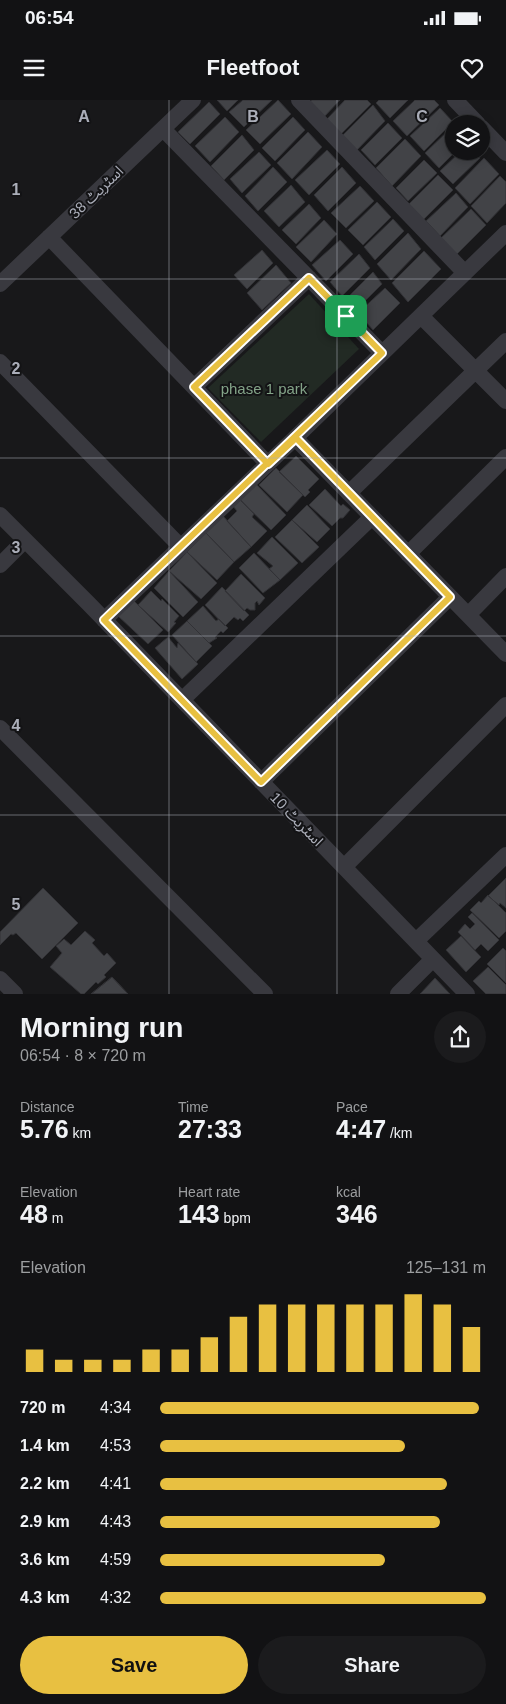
<!DOCTYPE html>
<meta charset="utf-8">
<style>
:root{--surface:#121214;--page:#1b1b1d;--text:#f1f3f6;--muted:#9c9ea0;--line:#313234;--accent:#e8c041}
body{margin:0;font-family:Helvetica,"Noto Sans Arabic",sans-serif;background:var(--page);color:var(--text);height:100vh;display:flex;flex-direction:column;font-size:19px;white-space:nowrap}
*{box-sizing:border-box;margin:0}
p{font-size:16px;color:var(--muted)}
.icon{flex:none;width:28px;height:28px;fill:none;stroke:currentColor;stroke-width:2;stroke-linecap:round;stroke-linejoin:round}
.map{position:relative;height:894px;overflow:hidden}
.side{display:flex;flex-direction:column;background:var(--surface);flex:1}
.side>*{flex:none}
.controls{position:absolute;left:445px;top:15px;display:grid;gap:10px}
.controls a{display:grid;place-items:center;width:45px;height:45px;border-radius:50%;background:var(--surface);box-shadow:0 2px 12px #0003,0 0 0 1px var(--line);font-size:25px}
.pin{position:absolute;display:grid;place-items:center;width:42px;height:42px;color:#fff;margin:-21px;border-radius:10px;box-shadow:0 2px 8px #0006}
.round{display:grid;place-items:center;flex:none;width:52px;height:52px;border-radius:26px;background:var(--page)}
.overview{display:flex;align-items:center;justify-content:space-between;height:85px;padding:0 20px}
h1{font-size:28px;font-weight:600;line-height:38px}
.metrics{display:grid;grid-template-columns:repeat(3,1fr);gap:8px;height:85px;padding:5px 20px}
.metrics div{display:grid;align-content:center}
.metrics b{font-size:25px;font-weight:600}
.metrics small{font-size:14px;font-weight:400}
.metrics p{font-size:14px}
.chart{height:140px;padding:10px 20px}
.chart p{display:flex;justify-content:space-between}
.chart svg{width:100%;height:90px;margin-top:5px;stroke:var(--accent);stroke-width:6}
.cta{display:flex;gap:10px;margin-top:auto;padding:10px 20px}
.cta a{flex:1;height:58px;border-radius:30px;background:var(--accent);color:#111;font-size:20px;font-weight:600;line-height:58px;text-align:center}
.cta a+a{background:var(--page);color:var(--text)}
ul{padding:0 20px;list-style:none;font-size:16px}
li{display:grid;grid-template-columns:80px 60px 1fr;align-items:center;height:38px}
li i{height:12px;border-radius:6px;background:var(--accent)}
.status{display:flex;justify-content:space-between;align-items:center;height:35px;padding:0 25px;background:var(--surface);direction:ltr}
.status svg{height:14px;fill:currentColor}
header{display:flex;justify-content:space-between;align-items:center;height:65px;padding:0 20px;background:var(--surface);font-size:22px;font-weight:600}
.map>svg:first-child{display:block}
</style>
<div class="status"><b>06:54</b><svg viewBox="0 0 49 12"><path d="M0 12V9h3v3zM5 12V6h3v6zM10 12V3h3v9zM15 12V0h3v12zM26 1h20v11H26zM47 4h2v5h-2z"/></svg></div>
<header><svg class="icon" aria-label="menu" viewBox="0 0 24 24"><path d="M4 6h16M4 12h16M4 18h16"/></svg>Fleetfoot<svg class="icon" aria-label="heart" viewBox="0 0 24 24"><path d="M12 20l-8-8c-3-5 5-10 8-4 3-6 11-1 8 4z"/></svg></header>
<div class="map">
<svg width="506" height="894" viewBox="0 0 506 894">
<rect width="100%" height="100%" fill="#18181a"/>
<path fill="#222a24" d="M309,194L359,249L261,342L208,288Z"/>
<path fill="#424347" stroke="#323236" d="M217,0H238L227,11Z
M243,0H272L244,27L229,12Z
M278,0L291,14L260,44L246,30Z
M312,0H340L324,17L310,2Z
M345,0H367L371,4L341,34L327,19Z
M379,0H408L390,18L376,3Z
M415,0H434L439,5L407,36L393,21Z
M209,2L220,14L190,44L178,32Z
M373,5L385,21L356,51L342,36Z
M440,8L453,22L424,51L410,36Z
M225,17L239,32L210,62L195,46Z
M293,17L305,30L275,61L262,48Z
M388,23L402,38L375,65L361,50Z
M454,25V51H456L439,68L425,53Z
M308,32L322,47L292,79L277,63Z
M242,35L254,50L224,80L211,66Z
M405,39L421,56L392,86L376,68Z
M327,50L340,64L309,95L295,80Z
M461,51H475L480,58L453,84L440,71Z
M259,52L271,65L242,93L230,79Z
M484,58L499,74L470,104L455,88Z
M424,60L437,73L408,101L396,88Z
M273,67L287,82L258,111L245,96Z
M342,67L356,83L328,111L314,95Z
M438,75L453,90L422,121L408,105Z
M500,76L506,82V103L487,123L471,106Z
M291,85L305,102L279,127L264,111Z
M360,86L374,101L346,128L331,113Z
M456,93L468,107L440,136L426,121Z
M377,102L391,117L363,145L348,130Z
M309,104L321,118L296,144L282,130Z
M471,109L486,125L456,155L441,138Z
M393,119L404,131L375,160L364,147Z
M324,120L337,134L311,162L296,147Z
M408,133L421,149L391,180L377,164Z
M340,140L353,154L326,181L312,165Z
M262,150L273,163L247,189L234,175Z
M424,151L441,169L408,202L392,183Z
M359,154L370,168L342,196L330,182Z
M276,165L291,183L262,210L247,193Z
M373,172L382,184L356,210L346,199Z
M385,188L400,203L373,230L358,213Z
M296,356L319,379L308,390L310,392L305,397L279,372Z
M276,368L303,395L287,412L259,385Z
M256,384L286,415L271,430L240,400Z
M325,389L341,406L343,404L350,410L343,418H340L332,426L309,405Z
M239,398L254,414L252,417L267,431L251,447L227,421L237,411L232,405Z
M307,405L330,429L317,442L292,420Z
M223,416L251,447L234,462L206,433Z
M292,420L319,447L302,463L275,437Z
M206,433L234,462L217,480L187,452Z
M272,437L298,463L280,480L269,469L273,466L257,453Z
M187,452L217,483L201,499L169,471Z
M254,453L280,480L263,493L239,468Z
M169,471L198,502L183,517L154,488Z
M241,474L265,498L259,505L257,501L255,503V510H250L247,508L244,511L225,491Z
M222,487L249,515L243,521L240,518L238,520L234,517L225,526L205,505Z
M151,491L161,501L162,499L179,516L174,522L176,523L168,532L138,505Z
M133,500L163,530L148,544L117,515Z
M203,506L216,521L219,519L228,528L223,533L221,531L215,537L217,538L209,543L187,521Z
M187,521L212,546L196,562L172,535Z
M168,537L177,548L178,543L198,564L182,579L155,548Z
M506,778V808L500,803L499,805L488,796Z
M43,788L78,823L42,859L16,833L13,835L11,834L0,845V832Z
M488,795L506,813V831L499,838L470,810L479,801L481,803Z
M472,813L499,840L488,851L481,844L475,850L458,832L465,824L470,829L475,824L468,817Z
M85,831L95,840L92,843L104,856L107,853L116,863L104,875L106,877L98,884L96,882L84,894H81L50,867L62,853L56,846L64,839L71,845Z
M461,836L481,857L466,872L446,850Z
M503,848L506,851V883L487,864Z
M488,867L506,885V894H486L473,881Z
M112,877L128,894H91Z
M112,877L128,894H91Z
M435,878L450,894H420Z"/>
<g fill="none" stroke-linecap="round" stroke-linejoin="round">
<path stroke="#39393f" stroke-width="16" d="M299,0L465,173
M455,0L478,24
M481,27L506,53
M163,29L382,253
M49,137L268,364
M0,184L193,0
M421,216L506,301
M0,262L181,447
M194,287L309,178
M295,338L506,554
M349,393L506,241
M0,415L88,503L467,894
M408,454L506,357
M0,465L25,440
M468,515L506,476
M104,520L295,338L506,133
M182,600L372,417
M0,628L265,894
M261,682L450,497
M344,767L506,605
M416,841L506,755
M0,879L15,894
M398,894L433,859"/>
</g>
<g fill="none" stroke-linecap="round" stroke-linejoin="round">
<defs>
<path id="route" d="M346,216L382,253L104,520L261,682L450,497L296,338L268,364L194,287L309,178L346,216"/>
</defs>
<use href="#route" stroke="#fff" stroke-width="10"/>
<use href="#route" stroke="#e8c041" stroke-width="6"/>
</g>
<path fill="none" stroke="#abaeb9" stroke-width="1" stroke-opacity="0.55" d="M169,0V894M337,0V894M0,179H506M0,358H506M0,536H506M0,715H506"/>
<g text-anchor="middle" dominant-baseline="central" stroke-width="4" stroke-linejoin="round" paint-order="stroke">
<g font-size="15" fill="#abaeb9" stroke="#131315">
<text transform="translate(96 92) rotate(-44)">اسٹریٹ 38</text>
<text transform="translate(297 719) rotate(46)">اسٹریٹ 10</text>
</g>
<g font-size="15" fill="#83a388" stroke="#131315">
<text x="264" y="288">phase 1 park</text>
</g>
</g>
<g font-size="16" text-anchor="middle" font-weight="bold" fill="#abaeb9" stroke="#131315" stroke-width="4" stroke-linejoin="round" paint-order="stroke">
<text x="84" y="22">A</text>
<text x="253" y="22">B</text>
<text x="422" y="22">C</text>
<text x="16" y="95">1</text>
<text x="16" y="274">2</text>
<text x="16" y="453">3</text>
<text x="16" y="631">4</text>
<text x="16" y="810">5</text>
</g>
</svg>
<div class="controls">
<a><svg class="icon" aria-label="layers" viewBox="0 0 24 24"><path d="M12 4l9 5-9 5-9-5zM3 14l9 5 9-5"/></svg></a>
</div>
<div class="pin" style="left:346px;top:216px;background:#1e9e55"><svg class="icon" aria-label="arrive" viewBox="0 0 24 24"><path d="M6 21V4h12l-3 4 3 4H6"/></svg></div>
</div>
<section class="side">
<div class="overview"><div><h1>Morning run</h1><p>06:54 · 8 × 720 m</p></div><a class="round"><svg class="icon" aria-label="share" viewBox="0 0 24 24"><path d="M12 15V3M7 8l5-5 5 5M5 13v7h14v-7"/></svg></a></div>
<div class="metrics">
<div><p>Distance</p><b>5.76<small> km</small></b></div>
<div><p>Time</p><b>27:33</b></div>
<div><p>Pace</p><b>4:47<small> /km</small></b></div>
</div>
<div class="metrics">
<div><p>Elevation</p><b>48<small> m</small></b></div>
<div><p>Heart rate</p><b>143<small> bpm</small></b></div>
<div><p>kcal</p><b>346</b></div>
</div>
<div class="chart"><p><span>Elevation</span>125–131 m</p>
<svg viewBox="0 0 160 44" preserveAspectRatio="none"><path d="M5 44V33M15 44V38M25 44V38M35 44V38M45 44V33M55 44V33M65 44V27M75 44V17M85 44V11M95 44V11M105 44V11M115 44V11M125 44V11M135 44V6M145 44V11M155 44V22"/></svg>
</div>
<ul>
<li><b>720 m</b>4:34<i style="width:98%"></i></li>
<li><b>1.4 km</b>4:53<i style="width:75%"></i></li>
<li><b>2.2 km</b>4:41<i style="width:88%"></i></li>
<li><b>2.9 km</b>4:43<i style="width:86%"></i></li>
<li><b>3.6 km</b>4:59<i style="width:69%"></i></li>
<li><b>4.3 km</b>4:32<i style="width:100%"></i></li>
</ul>
<div class="cta"><a>Save</a><a>Share</a></div>
</section>
